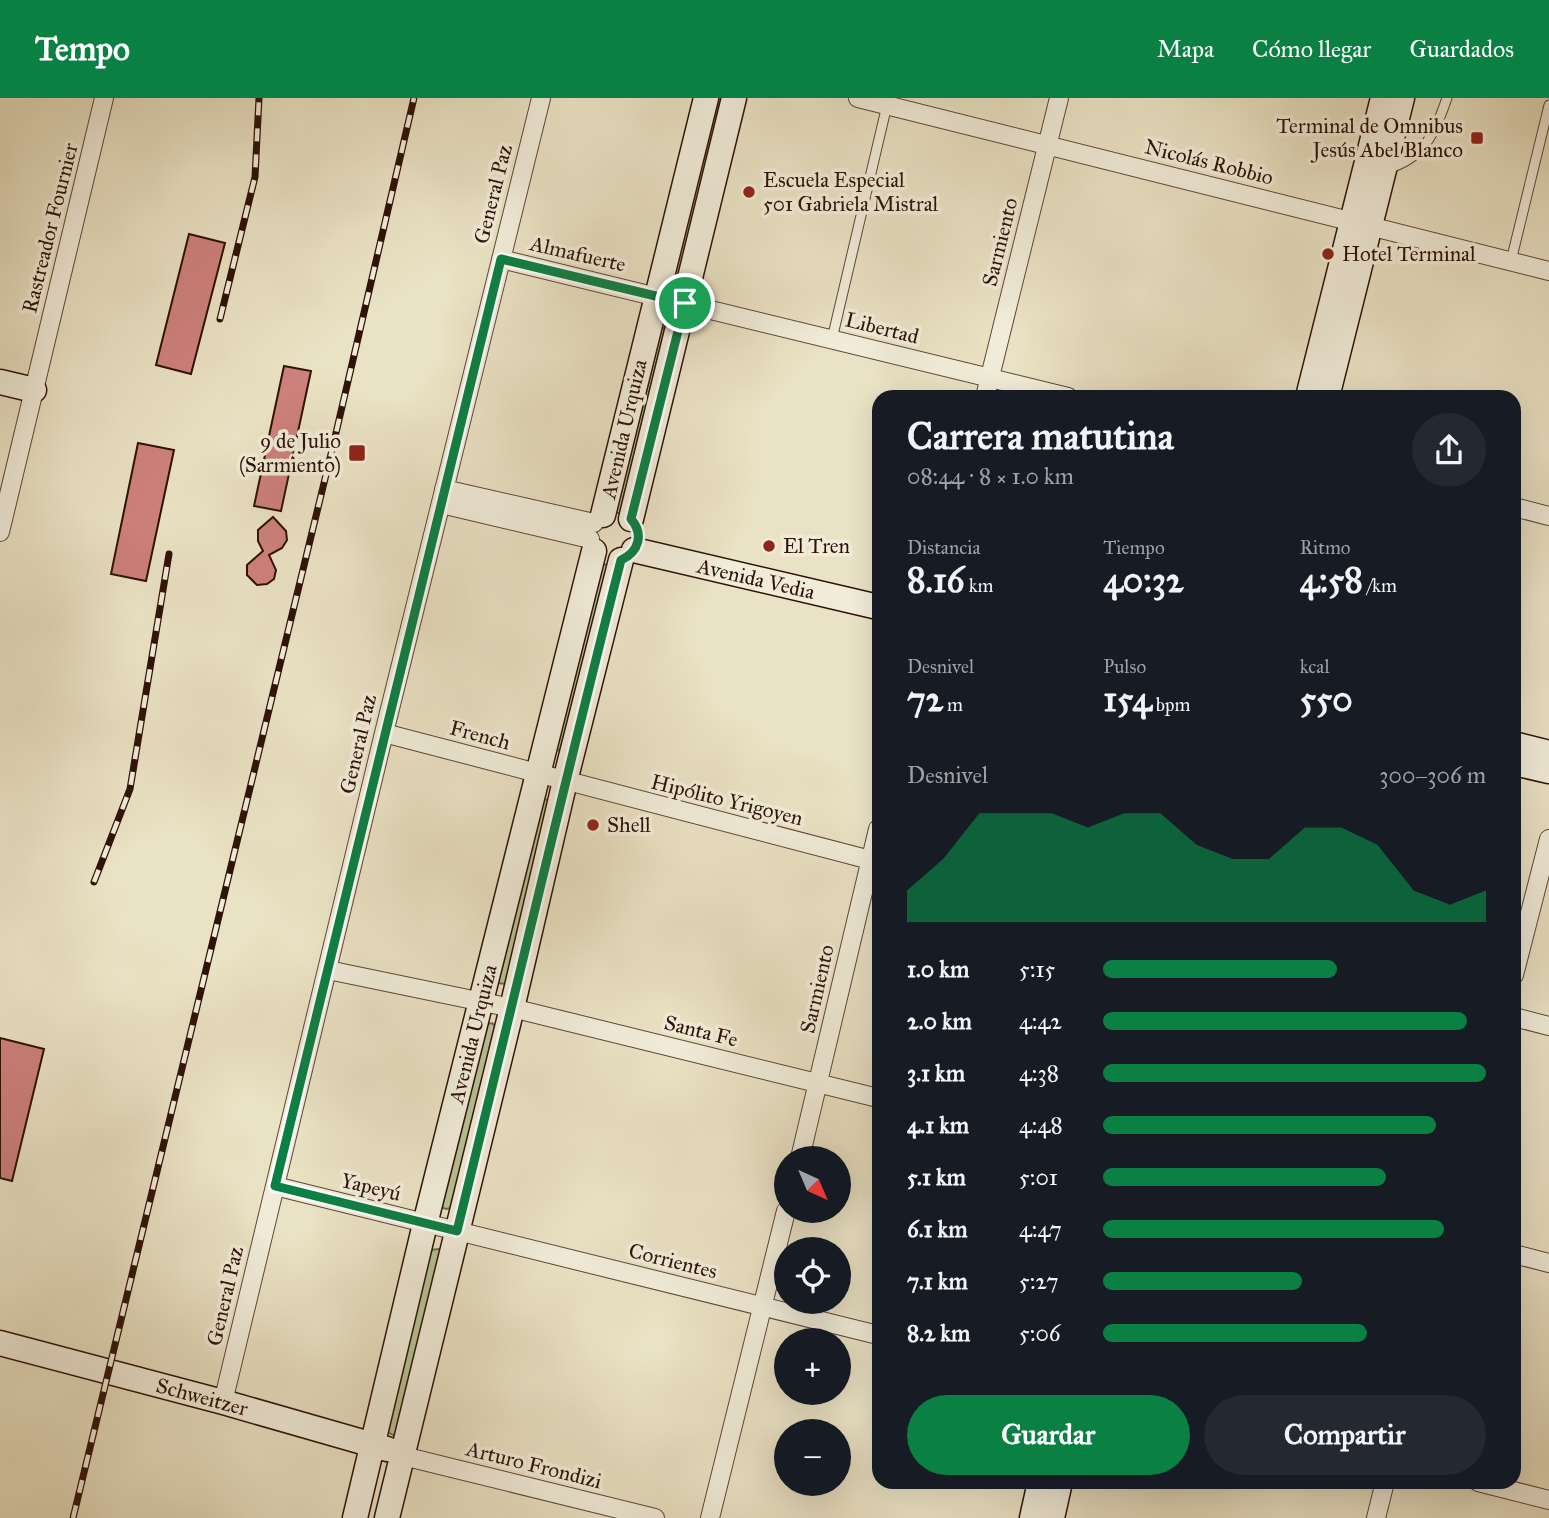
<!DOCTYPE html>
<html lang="es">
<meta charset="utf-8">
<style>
:root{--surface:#171b24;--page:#242831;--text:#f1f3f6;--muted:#9ea1a6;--accent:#0b8043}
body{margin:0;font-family:"IM FELL Great Primer",serif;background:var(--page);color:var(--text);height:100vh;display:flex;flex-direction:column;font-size:26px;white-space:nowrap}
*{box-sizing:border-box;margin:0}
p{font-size:23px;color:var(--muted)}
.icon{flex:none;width:38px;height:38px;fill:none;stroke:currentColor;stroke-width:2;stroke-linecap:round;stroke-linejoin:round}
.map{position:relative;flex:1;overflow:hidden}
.side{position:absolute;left:872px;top:292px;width:649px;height:1099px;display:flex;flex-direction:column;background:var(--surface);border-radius:21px;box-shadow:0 7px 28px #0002}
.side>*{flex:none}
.needle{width:46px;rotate:136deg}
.tools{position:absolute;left:774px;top:1048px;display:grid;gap:14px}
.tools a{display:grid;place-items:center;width:77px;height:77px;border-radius:50%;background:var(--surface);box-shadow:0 7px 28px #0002;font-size:35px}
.pin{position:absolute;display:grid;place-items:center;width:60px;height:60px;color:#fff;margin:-30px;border:4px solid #fff;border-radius:50%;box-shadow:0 2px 7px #0007}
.round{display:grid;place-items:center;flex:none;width:74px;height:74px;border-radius:37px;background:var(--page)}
.headline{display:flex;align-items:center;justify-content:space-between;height:119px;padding:0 35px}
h1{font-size:38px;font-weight:700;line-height:52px}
.metrics{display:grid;grid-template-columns:repeat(3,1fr);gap:10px;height:119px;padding:7px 35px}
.metrics div{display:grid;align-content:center}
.metrics b{font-size:35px;font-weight:700}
.metrics small{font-size:19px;font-weight:400}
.metrics p{font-size:19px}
.chart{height:196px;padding:14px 35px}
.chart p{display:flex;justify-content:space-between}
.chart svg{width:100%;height:126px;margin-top:7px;fill:var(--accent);opacity:.7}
.cta{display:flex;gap:14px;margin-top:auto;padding:14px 35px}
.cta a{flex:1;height:80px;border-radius:42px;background:var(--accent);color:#fff;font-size:28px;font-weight:700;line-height:80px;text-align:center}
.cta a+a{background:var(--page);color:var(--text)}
ul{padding:0 35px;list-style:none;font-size:23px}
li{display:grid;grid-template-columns:112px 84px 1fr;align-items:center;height:52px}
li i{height:18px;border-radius:9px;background:var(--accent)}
header{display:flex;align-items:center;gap:42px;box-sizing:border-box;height:98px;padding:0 35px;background:var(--accent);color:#fff}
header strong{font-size:33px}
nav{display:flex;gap:38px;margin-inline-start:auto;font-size:24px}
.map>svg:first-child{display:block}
</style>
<header>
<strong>Tempo</strong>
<nav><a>Mapa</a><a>Cómo llegar</a><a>Guardados</a></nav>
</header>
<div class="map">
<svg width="1549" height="1420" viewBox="0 0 1549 1420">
<rect width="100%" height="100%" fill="#eae2c4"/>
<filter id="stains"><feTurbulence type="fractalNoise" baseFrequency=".00286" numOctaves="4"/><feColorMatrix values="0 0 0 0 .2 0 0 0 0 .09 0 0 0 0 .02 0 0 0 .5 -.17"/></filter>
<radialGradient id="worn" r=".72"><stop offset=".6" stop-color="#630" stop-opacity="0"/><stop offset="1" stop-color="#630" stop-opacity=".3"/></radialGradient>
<path fill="#b5c395" stroke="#726a4e" stroke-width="2" d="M715,0H726L679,184L672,182Z
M660,229L665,230L620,415H615Z
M603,466L608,467L560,653L555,651Z
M542,701L550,702L507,886L496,885Z
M492,925L497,930L451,1110L446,1111L441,1109L484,927Z
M439,1151H441L398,1335L393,1337L386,1333L431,1152Z"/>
<path fill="#cd817c" stroke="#2e1207" stroke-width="2" d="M189,136L225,145L191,276L156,267Z
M284,268L311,273L281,413L254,408Z
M138,345L174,352L146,483L111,476Z
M273,419L286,433L287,442L282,450L269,457L276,472L274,481L267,486L257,487L247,477V467L263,453L258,443V432Z
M0,940L44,951L12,1083L0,1080Z"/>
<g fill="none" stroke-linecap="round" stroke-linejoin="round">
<defs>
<path id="lane" d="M1386,71C1424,61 1435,35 1447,0
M1511,163L1549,7
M832,241L887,7"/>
<path id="street" d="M858,0L1549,173
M501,161L1068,299
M985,299L1059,0
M444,391L594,425
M441,406L590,441
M1514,409L1549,418
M0,434L104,0
M384,635L878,764
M328,872L512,910L878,1000
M1514,877L1549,741
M1514,919L1549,928
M800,1060L878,731
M275,1088L878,1237
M1514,1156L1549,1165
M223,1304L384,635L541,0
M403,1358L655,1420
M1478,1384L1549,1402
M710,1420L786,1113
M1376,1420L1385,1384"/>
<path id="secondary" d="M0,284L34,292
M1308,299L1383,0
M1327,299L1402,0
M603,417L706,0
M631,421L734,0
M634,452L878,509
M1514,646L1549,655
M1514,665L1549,673
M0,1245L223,1304L387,1351
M355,1420L425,1126L594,453
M387,1420L512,910L565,683L621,462
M1032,1420L1040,1384
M1052,1420L1060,1384"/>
</defs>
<use href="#lane" stroke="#5d4636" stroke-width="11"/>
<use href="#street" stroke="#5d4636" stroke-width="20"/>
<use href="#secondary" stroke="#2e1207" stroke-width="27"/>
<use href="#lane" stroke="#f1ecd9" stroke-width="9"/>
<use href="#street" stroke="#f1ecd9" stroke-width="18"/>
<use href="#secondary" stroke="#f1ecd9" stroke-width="24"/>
<defs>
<path id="rail" d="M220,221L255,79L259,0
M94,784L130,691L169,456
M73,1420L332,352L414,0"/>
</defs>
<use href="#rail" stroke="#2e1207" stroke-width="7"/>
<use href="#rail" stroke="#f1ecd9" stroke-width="4.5" stroke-dasharray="13" stroke-linecap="butt"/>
</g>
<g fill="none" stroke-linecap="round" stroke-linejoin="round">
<defs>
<path id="route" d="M501,161L685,205L631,421C644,436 639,454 621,462C564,685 512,910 457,1133L275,1088Z"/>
</defs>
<use href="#route" stroke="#fff" stroke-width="14"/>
<use href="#route" stroke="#0b8043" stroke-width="9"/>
</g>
<g fill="#8f2418" stroke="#f1ecd9" stroke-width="2.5">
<rect x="1470" y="33" width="14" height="14" rx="3.5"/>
<circle cx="749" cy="94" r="7"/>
<circle cx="1328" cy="156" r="7"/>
<rect x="348" y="346" width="18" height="18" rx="3.5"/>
<circle cx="769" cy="448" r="7"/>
<circle cx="593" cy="727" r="7"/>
</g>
<g text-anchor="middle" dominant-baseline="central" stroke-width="7" stroke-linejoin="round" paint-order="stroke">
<g font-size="21" fill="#2e1207" stroke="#f1ecd9" text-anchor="start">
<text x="1463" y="28" text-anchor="end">Terminal de Omnibus<tspan x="1463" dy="24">Jesús Abel Blanco</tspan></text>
<text x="763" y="82">Escuela Especial<tspan x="763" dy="24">501 Gabriela Mistral</tspan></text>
<text x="1342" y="156">Hotel Terminal</text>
<text x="341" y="343" text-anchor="end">9 de Julio<tspan x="341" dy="24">(Sarmiento)</tspan></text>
<text x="783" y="448">El Tren</text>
<text x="607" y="727">Shell</text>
</g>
<g font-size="21" fill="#2e1207" stroke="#f1ecd9">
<text transform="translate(1209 64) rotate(14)">Nicolás Robbio</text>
<text transform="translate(493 96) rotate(-76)">General Paz</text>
<text transform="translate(50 130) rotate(-76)">Rastreador Fournier</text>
<text transform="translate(1000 144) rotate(-76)">Sarmiento</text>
<text transform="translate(578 156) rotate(13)">Almafuerte</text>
<text transform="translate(882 230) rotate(14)">Libertad</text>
<text transform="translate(624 331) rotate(-77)">Avenida Urquiza</text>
<text transform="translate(756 481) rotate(13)">Avenida Vedia</text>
<text transform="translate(480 637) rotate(15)">French</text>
<text transform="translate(358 646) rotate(-77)">General Paz</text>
<text transform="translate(727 702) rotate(14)">Hipólito Yrigoyen</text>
<text transform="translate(817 891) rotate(-77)">Sarmiento</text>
<text transform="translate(701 933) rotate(14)">Santa Fe</text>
<text transform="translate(473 936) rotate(-76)">Avenida Urquiza</text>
<text transform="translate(371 1089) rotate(14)">Yapeyú</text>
<text transform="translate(673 1163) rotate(14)">Corrientes</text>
<text transform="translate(225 1198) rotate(-77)">General Paz</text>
<text transform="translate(202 1299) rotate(15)">Schweitzer</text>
<text transform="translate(534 1367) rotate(14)">Arturo Frondizi</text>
</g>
</g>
<rect width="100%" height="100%" filter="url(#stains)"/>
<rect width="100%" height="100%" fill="url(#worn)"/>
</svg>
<div class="tools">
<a><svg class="needle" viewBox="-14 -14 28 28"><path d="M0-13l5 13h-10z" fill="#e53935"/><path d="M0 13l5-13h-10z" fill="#9ea1a6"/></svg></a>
<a><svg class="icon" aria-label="locate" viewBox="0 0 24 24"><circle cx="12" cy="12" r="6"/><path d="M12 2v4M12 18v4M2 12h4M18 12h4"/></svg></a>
<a>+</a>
<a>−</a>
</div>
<div class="pin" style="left:685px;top:205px;background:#1e9e55"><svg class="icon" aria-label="arrive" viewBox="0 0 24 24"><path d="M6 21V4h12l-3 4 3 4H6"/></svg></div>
<section class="side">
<div class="headline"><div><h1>Carrera matutina</h1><p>08:44 · 8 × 1.0 km</p></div><a class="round"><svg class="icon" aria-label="share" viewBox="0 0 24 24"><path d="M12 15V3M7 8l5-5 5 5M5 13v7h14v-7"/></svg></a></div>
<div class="metrics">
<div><p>Distancia</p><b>8.16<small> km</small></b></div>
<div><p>Tiempo</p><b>40:32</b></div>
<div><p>Ritmo</p><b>4:58<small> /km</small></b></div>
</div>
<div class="metrics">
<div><p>Desnivel</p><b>72<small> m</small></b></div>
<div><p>Pulso</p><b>154<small> bpm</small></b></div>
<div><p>kcal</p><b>550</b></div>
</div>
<div class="chart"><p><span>Desnivel</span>300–306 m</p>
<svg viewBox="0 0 160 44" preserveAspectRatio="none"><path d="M0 44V33L10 22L20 6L30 6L40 6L50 11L60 6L70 6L80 17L90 22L100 22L110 11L120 11L130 17L140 33L150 38L160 33V44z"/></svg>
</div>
<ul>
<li><b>1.0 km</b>5:15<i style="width:61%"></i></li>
<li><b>2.0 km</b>4:42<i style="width:95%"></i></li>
<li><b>3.1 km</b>4:38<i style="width:100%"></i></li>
<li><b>4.1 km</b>4:48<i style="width:87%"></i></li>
<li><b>5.1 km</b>5:01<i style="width:74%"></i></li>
<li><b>6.1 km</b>4:47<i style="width:89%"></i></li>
<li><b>7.1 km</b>5:27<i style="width:52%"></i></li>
<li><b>8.2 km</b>5:06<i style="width:69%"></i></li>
</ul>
<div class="cta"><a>Guardar</a><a>Compartir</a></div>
</section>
</div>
